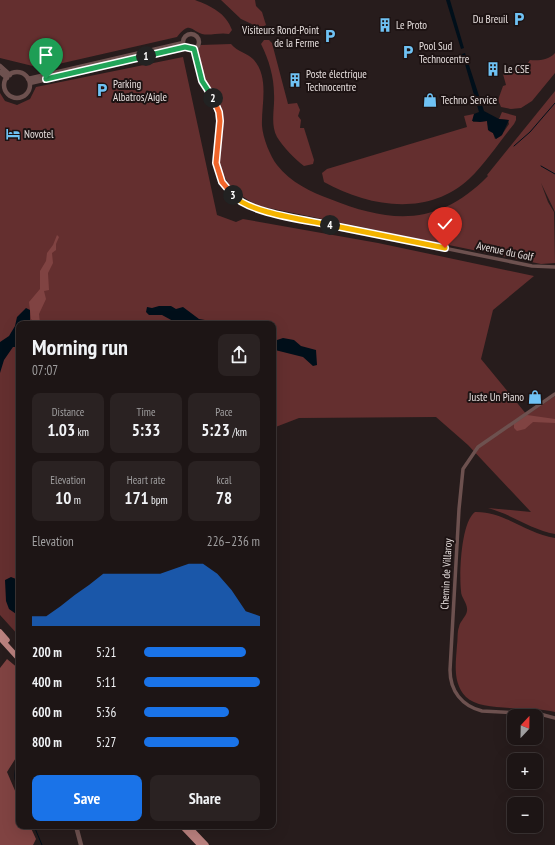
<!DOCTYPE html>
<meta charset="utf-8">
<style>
:root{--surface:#1d1515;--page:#2a2222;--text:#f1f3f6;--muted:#a09fa0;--line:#3b3434;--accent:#1a73e8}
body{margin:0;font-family:"PT Sans Narrow",sans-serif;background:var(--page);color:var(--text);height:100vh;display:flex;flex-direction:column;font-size:15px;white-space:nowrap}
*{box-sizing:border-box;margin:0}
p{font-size:13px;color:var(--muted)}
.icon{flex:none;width:22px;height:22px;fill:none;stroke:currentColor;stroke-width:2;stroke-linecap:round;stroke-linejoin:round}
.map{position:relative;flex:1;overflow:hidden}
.details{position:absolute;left:16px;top:321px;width:260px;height:508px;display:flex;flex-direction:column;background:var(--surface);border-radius:8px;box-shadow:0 4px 16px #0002,0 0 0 1px var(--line)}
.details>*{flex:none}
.needle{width:26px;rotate:22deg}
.fabs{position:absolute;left:507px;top:709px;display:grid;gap:8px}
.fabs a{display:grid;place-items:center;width:36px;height:36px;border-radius:8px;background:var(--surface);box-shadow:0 4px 16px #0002,0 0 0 1px var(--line);font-size:20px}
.pin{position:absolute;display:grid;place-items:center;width:34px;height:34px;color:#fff;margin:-41px -17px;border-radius:50% 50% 50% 0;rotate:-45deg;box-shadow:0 0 4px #0007}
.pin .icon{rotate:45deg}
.km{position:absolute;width:20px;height:20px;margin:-10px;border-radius:50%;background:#222;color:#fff;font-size:11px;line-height:20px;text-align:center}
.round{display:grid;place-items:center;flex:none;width:42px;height:42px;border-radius:8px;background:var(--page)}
.summary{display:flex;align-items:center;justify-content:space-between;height:68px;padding:0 16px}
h1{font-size:22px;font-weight:700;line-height:30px}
.stats{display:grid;grid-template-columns:repeat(3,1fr);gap:6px;height:68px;padding:4px 16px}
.stats div{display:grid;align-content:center;border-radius:8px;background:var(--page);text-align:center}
.stats b{font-size:17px;font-weight:700}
.stats small{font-size:11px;font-weight:400}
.stats p{font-size:11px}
.chart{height:112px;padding:8px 16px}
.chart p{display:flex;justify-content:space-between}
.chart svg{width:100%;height:72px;margin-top:4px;fill:var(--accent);opacity:.7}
.primary-button{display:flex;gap:8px;margin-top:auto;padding:8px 16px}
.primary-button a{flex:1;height:46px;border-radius:8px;background:var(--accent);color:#fff;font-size:16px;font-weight:700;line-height:46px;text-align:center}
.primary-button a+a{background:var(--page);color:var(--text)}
ul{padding:0 16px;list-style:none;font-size:13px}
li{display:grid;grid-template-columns:64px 48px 1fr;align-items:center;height:30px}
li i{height:10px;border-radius:5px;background:var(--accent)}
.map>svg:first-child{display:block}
</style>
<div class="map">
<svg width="555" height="845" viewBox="0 0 555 845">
<rect width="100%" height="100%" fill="#271c1c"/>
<path fill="#642f2f" d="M0,0H195C211,6 226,13 232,30L229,34C220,32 210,36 202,34C190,30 190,21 177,37L41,68L0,58Z
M221,0H255L256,6L262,12L266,25L260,28L241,19Z
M264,40H269L272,43L288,104L297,103L300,110L298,116L301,120L300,128H304L314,160L313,164L304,166C295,159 283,147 277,137C270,124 275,108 274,94C274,77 269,60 261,44Z
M231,44C238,52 247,53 253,59C270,77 261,105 262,126C263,138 270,156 277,165C290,182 311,192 330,199C392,224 439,226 488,176L487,175L555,91V212L541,183L548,202L554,212L555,263L541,264L259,206C231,192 217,177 219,144C220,134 223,124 221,113C218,100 208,90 203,78C199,70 198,60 196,51L201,45Z
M555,53V73L532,101L521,108L511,109L501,107L498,100L503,86L506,85L503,74H509L507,69L527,64L530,60C538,61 549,60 555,53Z
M183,57L217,215L236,222L243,219L378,243L534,276L493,310L481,359L527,415L555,396V534C532,530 511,514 488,508L531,512L468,445L436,417L299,418L273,428V324H19V636L0,615V93L5,101L17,105L30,99L36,87Z
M502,112L516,116V120L514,124C500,141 485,164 469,179C428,217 369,207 324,182L322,173L327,169L467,127L464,116L474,114L473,122L487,121L489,131L493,133L495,139L501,136L509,124L508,120L499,119Z
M475,512C504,511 527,534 555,538V712C532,705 482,713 466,697C452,683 456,662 457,645C458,639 457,632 459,627C460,621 466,617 467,611C468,603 461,598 461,591C459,574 461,522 475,512Z"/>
<path fill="#804342" d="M57,235L59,237L56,244V250L52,253L53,263L48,273L49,290L44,291L46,299L39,314L40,324H36L31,319L29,302L40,289V271L46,261L47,253L53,245Z
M527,415L555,419V423L533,422L525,429L517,431L514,428V424Z
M7,659L19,669V753L7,772L19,800V826H30L36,839L33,845H0V668Z"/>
<path fill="#000f1a" d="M446,0H450L464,48L461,49Z
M465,53L484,111L499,119L509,120L502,135L496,139L493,133L488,130L487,121L480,122L472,121L474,114L479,112L462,54Z
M159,306H171L176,309L183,307L199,319L205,320L206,324H189L180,320L173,321L162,315H149L146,312L147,307L152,308Z
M26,308L30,310V324H19V347H13L4,360L0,373V342L9,336L15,326L17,317Z
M283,338L294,340L301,346L316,350L317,365L313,366L303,357L275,350L273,346L274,341Z
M11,577L16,579L19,583V616L9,609L6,601L5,580Z"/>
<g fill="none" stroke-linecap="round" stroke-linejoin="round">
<path stroke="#000f1a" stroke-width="1" d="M514,146L530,132L555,103
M541,166L555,174
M19,757C14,771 13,779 19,792
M34,826L42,845"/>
<path stroke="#6d514f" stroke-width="3.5" d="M194,49C196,59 198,72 202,81C207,92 215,99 219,111C221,121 218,131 217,141C212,178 228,198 262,211L532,266L555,267
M555,394L478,447L463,469L459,509L450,670C450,691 462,706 482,711L540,714L555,718"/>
<path stroke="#6d514f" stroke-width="4.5" d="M183 42a8 8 0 1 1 16 0a8 8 0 1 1-16 0Z
M0,66L10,75
M0,72L7,78
M4 85a13 13 0 1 1 26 0a13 13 0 1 1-26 0Z
M28,79L183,43
M30,83L185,47
M76,826L81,845"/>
<path stroke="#ba817e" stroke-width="5.5" d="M0,632L7,640
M0,638L19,659
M182,826L200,845
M188,826L206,845"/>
</g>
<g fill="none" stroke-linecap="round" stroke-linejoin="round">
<defs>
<path id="split-1" d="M46,79L146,56"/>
<path id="split-2" d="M146,56L185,47L194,49L202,81L213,98"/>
<path id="split-3" d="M213,98L219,112L220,121L216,163L222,182L233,195"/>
<path id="split-4" d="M233,195C248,213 307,220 330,225"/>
<path id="split-5" d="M330,225L445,248"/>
</defs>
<use href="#split-1" stroke="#fff" stroke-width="8"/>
<use href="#split-2" stroke="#fff" stroke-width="8"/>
<use href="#split-3" stroke="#fff" stroke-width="8"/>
<use href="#split-4" stroke="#fff" stroke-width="8"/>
<use href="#split-5" stroke="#fff" stroke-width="8"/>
<use href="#split-1" stroke="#22a559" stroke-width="5"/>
<use href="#split-2" stroke="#22a559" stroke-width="5"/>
<use href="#split-3" stroke="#f0652b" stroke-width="5"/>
<use href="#split-4" stroke="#f5b400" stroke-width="5"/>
<use href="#split-5" stroke="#f5b400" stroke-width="5"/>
</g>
<defs>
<symbol id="parking-bare" viewBox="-9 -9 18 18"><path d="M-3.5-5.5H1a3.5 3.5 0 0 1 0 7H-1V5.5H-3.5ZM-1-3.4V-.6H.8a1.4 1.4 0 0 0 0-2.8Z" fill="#6fc2f4" stroke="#1d1313" stroke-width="2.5" paint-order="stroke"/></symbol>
<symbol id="building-bare" viewBox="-9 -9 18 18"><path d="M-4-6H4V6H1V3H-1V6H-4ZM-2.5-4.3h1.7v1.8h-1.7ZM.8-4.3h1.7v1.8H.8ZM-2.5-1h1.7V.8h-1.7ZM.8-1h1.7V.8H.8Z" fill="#6fc2f4" stroke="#1d1313" stroke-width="2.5" paint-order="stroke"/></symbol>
<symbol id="shop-bare" viewBox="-9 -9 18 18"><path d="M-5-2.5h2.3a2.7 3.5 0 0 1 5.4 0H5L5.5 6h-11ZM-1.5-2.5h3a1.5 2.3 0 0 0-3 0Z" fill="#6fc2f4" stroke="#1d1313" stroke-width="2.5" paint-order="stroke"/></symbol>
<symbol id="hotel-bare" viewBox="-9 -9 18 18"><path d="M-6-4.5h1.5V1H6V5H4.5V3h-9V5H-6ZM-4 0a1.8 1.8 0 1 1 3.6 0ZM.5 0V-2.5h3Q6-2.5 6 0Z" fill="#6fc2f4" stroke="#1d1313" stroke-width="2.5" paint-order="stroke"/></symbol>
</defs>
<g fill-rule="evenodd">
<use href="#parking-bare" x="509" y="9" width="20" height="20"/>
<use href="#building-bare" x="375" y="15" width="20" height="20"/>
<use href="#parking-bare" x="320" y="26" width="20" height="20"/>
<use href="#parking-bare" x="398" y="42" width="20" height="20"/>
<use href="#building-bare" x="483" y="59" width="20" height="20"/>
<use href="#building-bare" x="285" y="70" width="20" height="20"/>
<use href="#parking-bare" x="92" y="80" width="20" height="20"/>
<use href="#shop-bare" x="420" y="90" width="20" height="20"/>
<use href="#hotel-bare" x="3" y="124" width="20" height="20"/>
<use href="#shop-bare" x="525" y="387" width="20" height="20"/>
</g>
<g text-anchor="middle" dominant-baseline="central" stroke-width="4" stroke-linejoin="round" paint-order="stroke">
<g font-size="11" fill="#e7dfde" stroke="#1d1313" text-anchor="start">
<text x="508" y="19" text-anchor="end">Du Breuil</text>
<text x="396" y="25">Le Proto</text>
<text x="319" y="30" text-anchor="end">Visiteurs Rond-Point<tspan x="319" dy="13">de la Ferme</tspan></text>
<text x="419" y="46">Pool Sud<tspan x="419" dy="13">Technocentre</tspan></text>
<text x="504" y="69">Le CSE</text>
<text x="306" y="74">Poste électrique<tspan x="306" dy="13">Technocentre</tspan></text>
<text x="113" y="84">Parking<tspan x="113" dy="13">Albatros/Aigle</tspan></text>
<text x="441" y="100">Techno Service</text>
<text x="24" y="134">Novotel</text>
<text x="524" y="397" text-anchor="end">Juste Un Piano</text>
</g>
<g font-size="11" fill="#e7dfde" stroke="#1d1313">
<text transform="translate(505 251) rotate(12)">Avenue du Golf</text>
<text transform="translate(446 574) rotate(-87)">Chemin de Villaroy</text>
</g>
</g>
</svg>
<div class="fabs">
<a><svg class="needle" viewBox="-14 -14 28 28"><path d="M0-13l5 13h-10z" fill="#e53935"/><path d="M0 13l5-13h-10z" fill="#a09fa0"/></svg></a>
<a>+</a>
<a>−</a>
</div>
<div class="pin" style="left:46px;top:79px;background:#1e9e55"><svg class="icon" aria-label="arrive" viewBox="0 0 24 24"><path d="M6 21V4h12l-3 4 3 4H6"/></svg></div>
<div class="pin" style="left:445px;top:248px;background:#d93025"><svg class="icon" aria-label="check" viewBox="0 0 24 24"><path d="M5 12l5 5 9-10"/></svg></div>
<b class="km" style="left:146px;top:56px">1</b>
<b class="km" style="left:213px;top:98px">2</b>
<b class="km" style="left:233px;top:195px">3</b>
<b class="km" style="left:330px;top:225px">4</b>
<section class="details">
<div class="summary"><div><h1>Morning run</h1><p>07:07</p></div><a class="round"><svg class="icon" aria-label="share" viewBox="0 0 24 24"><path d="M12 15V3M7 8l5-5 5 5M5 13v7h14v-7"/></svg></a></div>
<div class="stats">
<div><p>Distance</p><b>1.03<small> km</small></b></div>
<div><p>Time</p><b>5:33</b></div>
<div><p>Pace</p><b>5:23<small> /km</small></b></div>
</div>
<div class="stats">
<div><p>Elevation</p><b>10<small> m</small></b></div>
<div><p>Heart rate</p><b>171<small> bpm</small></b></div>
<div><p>kcal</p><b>78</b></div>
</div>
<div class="chart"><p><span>Elevation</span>226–236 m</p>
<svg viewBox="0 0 160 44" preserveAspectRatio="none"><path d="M0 44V38L10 38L20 32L30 25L40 19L50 12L60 12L70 12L80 12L90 12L100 9L110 6L120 6L130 12L140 22L150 35L160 38V44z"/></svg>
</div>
<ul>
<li><b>200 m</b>5:21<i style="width:88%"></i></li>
<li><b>400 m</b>5:11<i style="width:100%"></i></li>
<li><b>600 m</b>5:36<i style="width:73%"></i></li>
<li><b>800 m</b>5:27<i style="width:82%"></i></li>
</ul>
<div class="primary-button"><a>Save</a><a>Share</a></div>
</section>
</div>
